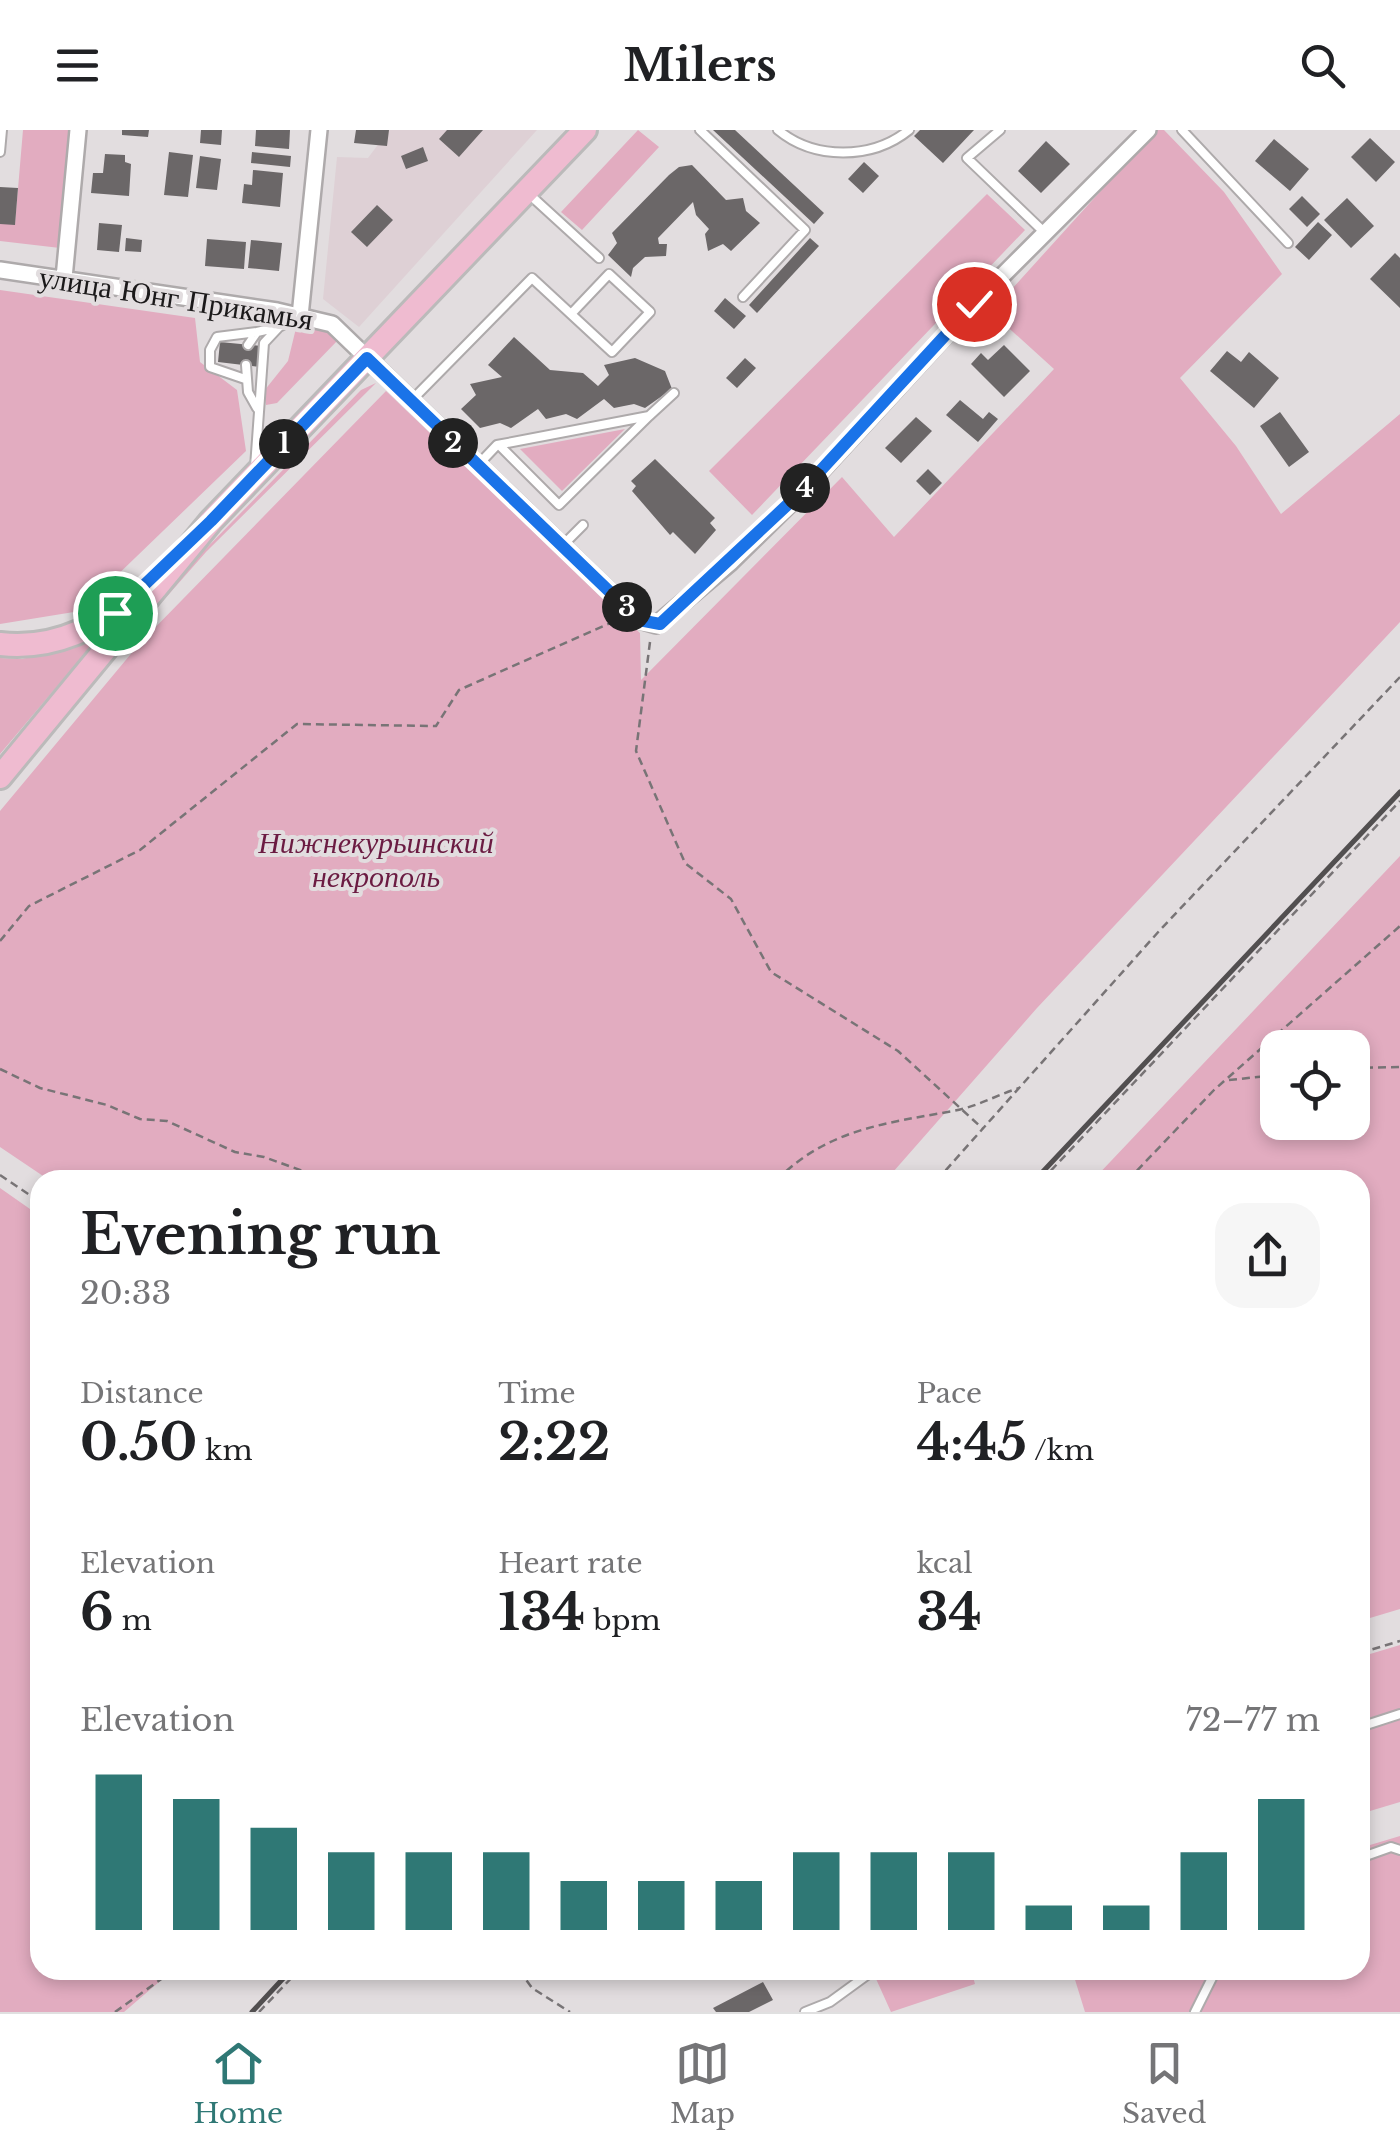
<!DOCTYPE html>
<meta charset="utf-8">
<style>
:root{--surface:#fff;--page:#f6f6f6;--text:#202124;--muted:#757577;--line:#e0e0e0;--accent:#2f7875}
body{margin:0;font-family:"Libre Baskerville",serif;background:var(--page);color:var(--text);height:100vh;display:flex;flex-direction:column;font-size:38px;white-space:nowrap}
*{box-sizing:border-box;margin:0}
p{font-size:32px;color:var(--muted)}
.icon{flex:none;width:55px;height:55px;fill:none;stroke:currentColor;stroke-width:2;stroke-linecap:round;stroke-linejoin:round}
.map{position:relative;flex:1;overflow:hidden}
.side{position:absolute;left:30px;top:1040px;width:1340px;height:810px;display:flex;flex-direction:column;background:var(--surface);border-radius:30px;box-shadow:0 5px 15px #0003}
.side>*{flex:none}
.fabs{position:absolute;left:1260px;top:900px;display:grid;gap:20px}
.fabs a{display:grid;place-items:center;width:110px;height:110px;border-radius:20px;background:var(--surface);box-shadow:0 5px 15px #0003;font-size:50px}
.pin{position:absolute;display:grid;place-items:center;width:85px;height:85px;color:#fff;margin:-42px;border:5px solid #fff;border-radius:50%;box-shadow:0 2px 10px #0007}
.km{position:absolute;width:50px;height:50px;margin:-25px;border-radius:50%;background:#222;color:#fff;font-size:28px;line-height:50px;text-align:center}
.round{display:grid;place-items:center;flex:none;width:105px;height:105px;border-radius:30px;background:var(--page)}
.head{display:flex;align-items:center;justify-content:space-between;height:170px;padding:0 50px}
h1{font-size:55px;font-weight:700;line-height:75px}
.stats{display:grid;grid-template-columns:repeat(3,1fr);gap:15px;height:170px;padding:10px 50px}
.stats div{display:grid;align-content:center}
.stats b{font-size:50px;font-weight:700}
.stats small{font-size:28px;font-weight:400}
.stats p{font-size:28px}
.chart{height:280px;padding:20px 50px}
.chart p{display:flex;justify-content:space-between}
.chart svg{width:100%;height:180px;margin-top:10px;stroke:var(--accent);stroke-width:6}
header{display:flex;justify-content:space-between;align-items:center;height:130px;padding:0 50px;background:var(--surface);font-size:45px;font-weight:700}
.dock{display:flex;justify-content:space-around;align-items:center;height:140px;border-top:2px solid var(--line);background:var(--surface);font-size:28px;color:var(--muted)}
.dock a{display:grid;justify-items:center;gap:5px}
.dock .on{color:var(--accent)}
.map>svg:first-child{display:block}
</style>
<header><svg class="icon" aria-label="menu" viewBox="0 0 24 24"><path d="M4 6h16M4 12h16M4 18h16"/></svg>Milers<svg class="icon" aria-label="search" viewBox="0 0 24 24"><circle cx="10" cy="10" r="6"/><path d="M15 15l6 6"/></svg></header>
<div class="map">
<svg width="1400" height="1882" viewBox="0 0 1400 1882">
<rect width="100%" height="100%" fill="#e2dddf"/>
<path fill="#ded0d5" d="M389,0H537L359,197L323,169L337,27L368,28Z"/>
<path fill="#e2acc0" fill-rule="evenodd" d="M23,0H71L60,118L0,111V94H15Z
M638,0L659,17L582,100L561,82Z
M1156,0H1164L1224,62L1282,144L1180,248L1236,316L1281,384L1400,284V492L1037,878L886,1050H49L0,1017V681L140,513L386,261L640,503L641,550L842,347L894,407L1054,239L991,182Z
M987,64L1025,100L752,385L709,341Z
M0,160L195,188L200,232L237,260L246,321L80,481L0,494Z
M297,194L334,203L339,209L277,273L266,275L264,261L288,231Z
M376,253L206,422L15,639L144,482L361,260Z
M625,299L562,361L520,319Z
M97,509L0,624V528L22,529Z
M1400,726V1479L1360,1491V1050H1093ZM1278,918H1352V992H1278Z
M0,1058L40,1086V1840H173L124,1882H0Z
M1400,1515V1672L1360,1684V1527Z
M1400,1706V1882H1085L1072,1840H1360V1718Z
M872,1840H971L975,1854L891,1882Z"/>
<path fill="#6b6768" d="M122,0H149L148,7L122,5Z
M201,0H222L221,15L200,13Z
M256,0H290L289,19L255,16Z
M356,0H389L387,16L354,13Z
M447,0H483L459,27L439,9Z
M713,0H735L824,83L814,94Z
M920,0H974L943,33L914,6Z
M1370,8L1395,32L1376,52L1351,27Z
M1274,9L1309,39L1290,61L1255,31Z
M1046,11L1070,34L1041,63L1018,41Z
M423,17L428,31L406,39L401,26Z
M169,22L193,25L188,67L164,65Z
M252,22L291,26L290,37L251,33Z
M105,24L125,25V32L131,34L129,66L91,63L93,43H103Z
M200,26L221,29L217,60L196,58Z
M864,32L879,46L863,63L848,49Z
M692,35L726,70L743,68L746,81L760,93L731,121L723,114L708,121L705,104L709,99L696,85L693,72L658,108L659,114H667L666,126L645,127L633,138L631,147L608,125L617,113L612,103L669,45L679,37Z
M253,40L283,43L280,77L242,73L244,54L252,55Z
M0,57L18,58L15,95L0,94Z
M1302,66L1320,84L1307,97L1289,79Z
M1347,68L1374,96L1351,118L1324,90Z
M377,75L393,90L367,117L351,102Z
M1318,92L1332,105L1309,130L1295,117Z
M99,93L122,95L119,122L97,120Z
M126,108L142,110L141,122L125,121Z
M810,108L819,116L757,183L749,175Z
M207,109L246,112L244,139L205,136Z
M251,110L282,113L279,141L248,138Z
M1395,123L1400,128V178L1370,149Z
M725,168L746,186L734,199L714,181Z
M514,207L550,240L583,243L598,256L609,245L604,235L635,228L665,241L672,259L645,278L634,274L614,278L604,269L577,289L566,284L546,289L538,279L511,298L500,293L480,298L461,279L476,265L470,254L502,247L488,235Z
M220,212L262,216L260,237L218,232Z
M1004,215L1030,241L1004,267L971,234L981,223L988,230Z
M1227,221L1241,232L1249,222L1279,248L1254,278L1210,241Z
M745,228L756,238L737,258L726,248Z
M960,270L983,289L989,282L998,289L978,312L946,285Z
M1280,282L1309,322L1289,337L1260,296Z
M916,287L932,301L901,333L885,318Z
M655,329L715,388L710,393L716,400L695,424L673,402L670,405L632,361L636,356L631,351Z
M928,339L942,353L930,365L916,351Z
M763,1852L773,1870L749,1882H716L713,1878Z"/>
<g fill="none" stroke-linecap="round" stroke-linejoin="round">
<defs>
<path id="lane" d="M700,0L805,100L743,167
M778,0C814,30 872,30 909,0
M1000,0L967,28L1044,102
M1182,0L1288,113
M0,22L2,0
M530,65L599,128
M248,215L257,202L279,197
M246,235L248,262L257,278
M245,249L210,237V220L217,207L257,202
M410,272L532,148L612,222L650,182L609,144L571,184
M499,315L559,375L649,286
M477,336L497,315L649,286L674,263
M255,337L264,213L279,197L296,188
M562,416L583,395
M1360,1597L1400,1584
M1360,1728L1391,1717L1400,1720
M805,1882L830,1872L874,1840
M1195,1882L1216,1840"/>
<path id="street" d="M0,140L277,181L332,194L639,490L656,495L731,432L799,365L974,174L1148,0
M64,148L78,0
M300,186L319,0"/>
<path id="primary" d="M0,514C53,520 99,498 136,463
M0,647L211,391L585,0"/>
</defs>
<use href="#lane" stroke="#aeaaab" stroke-width="12"/>
<use href="#street" stroke="#aeaaab" stroke-width="20"/>
<use href="#primary" stroke="#bbbaba" stroke-width="28"/>
<path stroke="#787476" stroke-width="2.5" stroke-dasharray="8 5" stroke-linecap="butt" d="M650,512L636,621L685,733L731,769L771,842L898,921L982,998
M0,811L29,776L140,720L297,594L436,596L459,560L617,490
M1352,938L1400,937
M0,939L40,958L107,975L140,989L167,991L235,1022L264,1027L328,1050
M1229,950L1278,945
M0,1045L40,1072
M777,1050C827,999 887,993 953,981C976,977 997,965 1019,958
M937,1050L1160,800L1400,547
M1042,1050L1400,671
M1128,1050L1214,960L1400,796
M1360,1523L1400,1511
M519,1840L532,1858L570,1882
M115,1882L174,1840
M259,1882L299,1840"/>
<use href="#lane" stroke="#fff" stroke-width="8"/>
<use href="#street" stroke="#fff" stroke-width="15"/>
<use href="#primary" stroke="#efbbd0" stroke-width="22"/>
<path stroke="#524f50" stroke-width="5" d="M1035,1050L1400,662
M252,1882L291,1840"/>
</g>
<g fill="none" stroke-linecap="round" stroke-linejoin="round">
<defs>
<path id="route" d="M115,483L211,391L367,228L639,490L660,494L799,364L974,174"/>
</defs>
<use href="#route" stroke="#fff" stroke-width="20"/>
<use href="#route" stroke="#1a73e8" stroke-width="12"/>
</g>
<g text-anchor="middle" dominant-baseline="central" stroke-width="8" stroke-linejoin="round" paint-order="stroke">
<g font-size="30" fill="#1b191a" stroke="#e2dddf">
<text transform="translate(176 168) rotate(9)">улица Юнг Прикамья</text>
</g>
<g font-size="30" font-style="italic" fill="#6b1b42" stroke="#e2dddf">
<text x="376" y="712">Нижнекурьинский<tspan x="376" dy="34">некрополь</tspan></text>
</g>
</g>
</svg>
<div class="fabs">
<a><svg class="icon" aria-label="locate" viewBox="0 0 24 24"><circle cx="12" cy="12" r="6"/><path d="M12 2v4M12 18v4M2 12h4M18 12h4"/></svg></a>
</div>
<div class="pin" style="left:115px;top:483px;background:#1e9e55"><svg class="icon" aria-label="arrive" viewBox="0 0 24 24"><path d="M6 21V4h12l-3 4 3 4H6"/></svg></div>
<div class="pin" style="left:974px;top:174px;background:#d93025"><svg class="icon" aria-label="check" viewBox="0 0 24 24"><path d="M5 12l5 5 9-10"/></svg></div>
<b class="km" style="left:284px;top:314px">1</b>
<b class="km" style="left:453px;top:313px">2</b>
<b class="km" style="left:627px;top:477px">3</b>
<b class="km" style="left:805px;top:358px">4</b>
<section class="side">
<div class="head"><div><h1>Evening run</h1><p>20:33</p></div><a class="round"><svg class="icon" aria-label="share" viewBox="0 0 24 24"><path d="M12 15V3M7 8l5-5 5 5M5 13v7h14v-7"/></svg></a></div>
<div class="stats">
<div><p>Distance</p><b>0.50<small> km</small></b></div>
<div><p>Time</p><b>2:22</b></div>
<div><p>Pace</p><b>4:45<small> /km</small></b></div>
</div>
<div class="stats">
<div><p>Elevation</p><b>6<small> m</small></b></div>
<div><p>Heart rate</p><b>134<small> bpm</small></b></div>
<div><p>kcal</p><b>34</b></div>
</div>
<div class="chart"><p><span>Elevation</span>72–77 m</p>
<svg viewBox="0 0 160 44" preserveAspectRatio="none"><path d="M5 44V6M15 44V12M25 44V19M35 44V25M45 44V25M55 44V25M65 44V32M75 44V32M85 44V32M95 44V25M105 44V25M115 44V25M125 44V38M135 44V38M145 44V25M155 44V12"/></svg>
</div>
</section>
</div>
<nav class="dock">
<a class="on"><svg class="icon" aria-label="home" viewBox="0 0 24 24"><path d="M3 11l9-7 9 7M6 9v11h12V9"/></svg>Home</a>
<a><svg class="icon" aria-label="map" viewBox="0 0 24 24"><path d="M3 6l6-2 6 2 6-2v14l-6 2-6-2-6 2zM9 4v14M15 6v14"/></svg>Map</a>
<a><svg class="icon" aria-label="saved" viewBox="0 0 24 24"><path d="M7 4h10v16l-5-4-5 4z"/></svg>Saved</a>
</nav>
